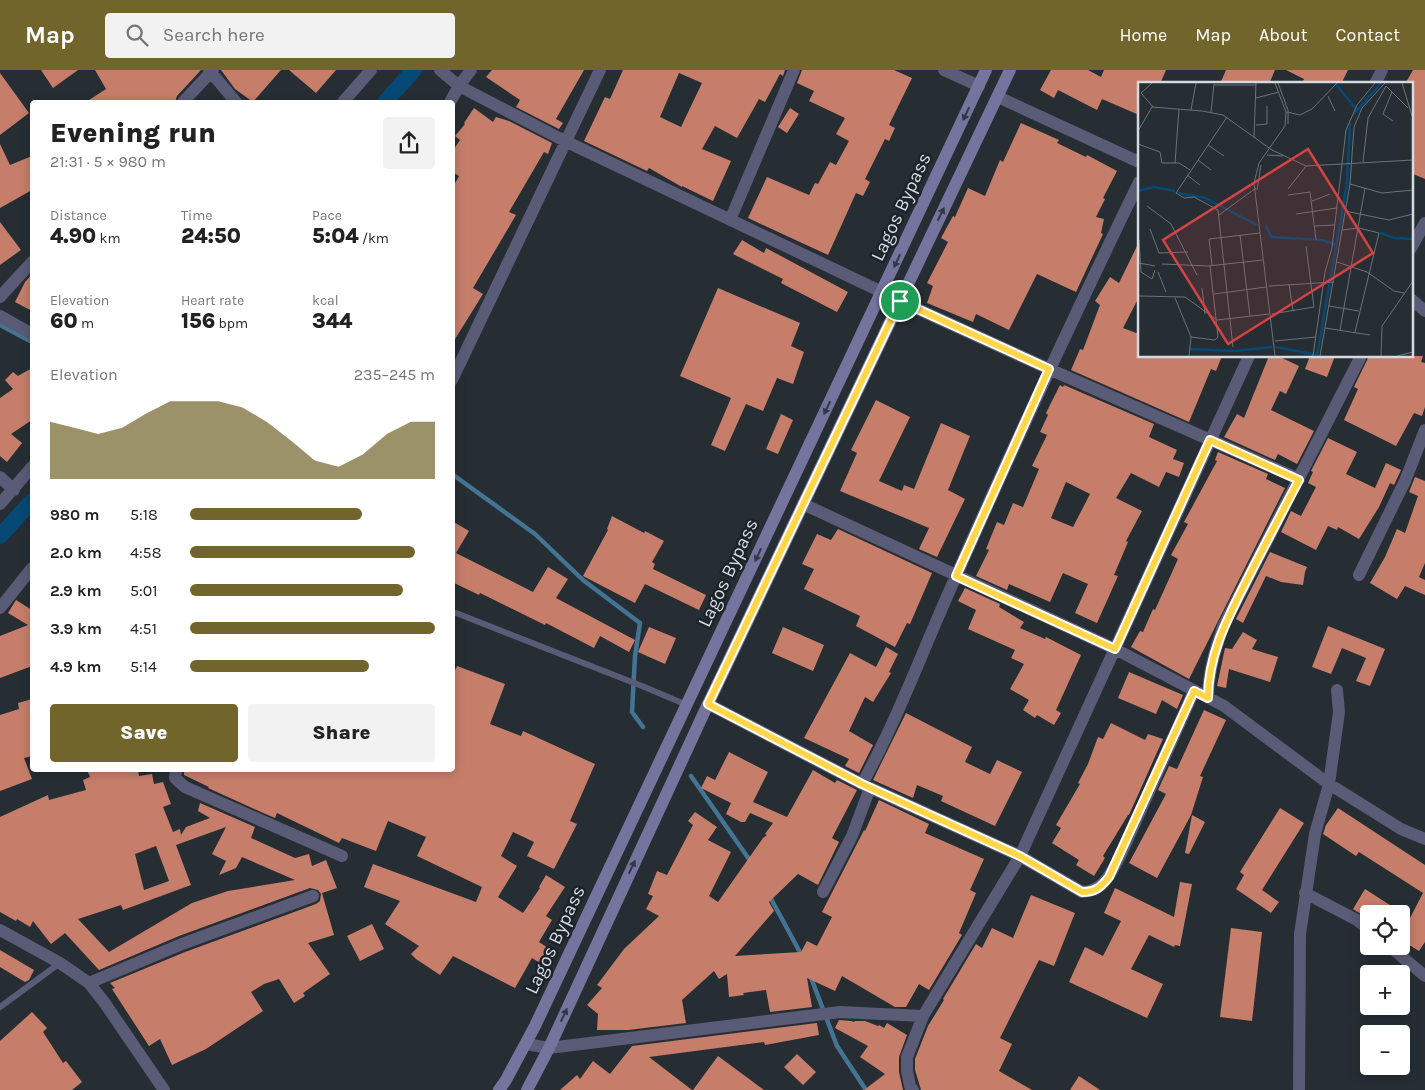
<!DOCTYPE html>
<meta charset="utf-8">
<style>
:root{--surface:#fff;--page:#f2f2f2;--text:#222;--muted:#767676;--accent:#72652b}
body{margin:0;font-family:Karla,sans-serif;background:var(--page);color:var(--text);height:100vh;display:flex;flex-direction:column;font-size:19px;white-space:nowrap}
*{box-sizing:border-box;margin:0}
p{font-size:16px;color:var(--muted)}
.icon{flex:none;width:28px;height:28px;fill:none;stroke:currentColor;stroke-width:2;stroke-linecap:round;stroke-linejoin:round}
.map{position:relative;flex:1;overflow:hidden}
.sheet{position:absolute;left:30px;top:30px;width:425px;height:672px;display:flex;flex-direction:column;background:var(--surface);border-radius:5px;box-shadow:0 2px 12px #0003}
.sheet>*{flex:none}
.controls{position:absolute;left:1360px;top:835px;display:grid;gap:10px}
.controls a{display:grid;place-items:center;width:50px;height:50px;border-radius:5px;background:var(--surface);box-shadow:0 2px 12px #0003;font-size:25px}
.pin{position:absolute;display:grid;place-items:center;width:42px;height:42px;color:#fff;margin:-21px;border:2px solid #fff;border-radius:50%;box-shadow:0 1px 5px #0007}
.round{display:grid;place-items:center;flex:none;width:52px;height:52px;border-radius:5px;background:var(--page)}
.head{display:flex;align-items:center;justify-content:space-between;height:85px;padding:0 20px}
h1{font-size:28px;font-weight:800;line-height:38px}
.stats{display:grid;grid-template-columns:repeat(3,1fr);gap:8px;height:85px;padding:5px 20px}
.stats div{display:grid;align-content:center}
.stats b{font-size:21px;font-weight:800}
.stats small{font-size:14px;font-weight:400}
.stats p{font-size:14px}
.chart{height:140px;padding:10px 20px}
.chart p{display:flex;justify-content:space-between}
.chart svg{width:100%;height:90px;margin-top:5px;fill:var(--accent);opacity:.7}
.action{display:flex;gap:10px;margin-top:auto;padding:10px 20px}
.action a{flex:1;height:58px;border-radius:5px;background:var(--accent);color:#fff;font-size:20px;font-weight:800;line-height:58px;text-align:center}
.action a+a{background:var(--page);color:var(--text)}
ul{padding:0 20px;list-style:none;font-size:16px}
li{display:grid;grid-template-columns:80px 60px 1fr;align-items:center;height:38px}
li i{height:12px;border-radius:6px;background:var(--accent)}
header{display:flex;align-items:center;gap:30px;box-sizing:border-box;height:70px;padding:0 25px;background:var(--accent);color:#fff}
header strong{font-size:24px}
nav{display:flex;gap:28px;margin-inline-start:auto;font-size:18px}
.search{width:350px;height:45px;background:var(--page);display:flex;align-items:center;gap:12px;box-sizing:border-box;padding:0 18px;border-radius:5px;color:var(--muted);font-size:19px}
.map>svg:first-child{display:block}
</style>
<header>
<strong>Map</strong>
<div class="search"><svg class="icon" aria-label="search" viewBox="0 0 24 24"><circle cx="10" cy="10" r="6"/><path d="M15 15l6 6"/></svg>Search here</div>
<nav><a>Home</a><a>Map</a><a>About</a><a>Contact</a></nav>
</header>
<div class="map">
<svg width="1425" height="1020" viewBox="0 0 1425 1020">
<rect width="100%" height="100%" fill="#262e34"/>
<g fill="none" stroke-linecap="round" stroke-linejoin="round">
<path stroke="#447494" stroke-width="4.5" d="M0,255L32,272
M452,404L535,464L583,510L640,553L635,586L632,642L643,657
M691,706L751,792
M769,825L802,886
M810,905L837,976L866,1020"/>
<path stroke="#064974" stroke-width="16" d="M385,32L414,0
M0,466L32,431"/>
</g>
<path fill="#c67e6a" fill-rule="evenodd" d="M41,0H78L53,18Z
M95,0H201L177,26L175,32H86L106,19Z
M221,0H281L253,32L235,19Z
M289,0H336L316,23Z
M492,0H584L556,49L563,53L559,59L516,37L520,30L486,7Z
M623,0H785L783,6L780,4L765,32L759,29L737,68L715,56L702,79L731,91L713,131L682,116V117L649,98L647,101L584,71L605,27L610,29ZM679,3L702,13L681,57L660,47Z
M802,0H894L912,8L889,55L895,58L889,71L885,69L865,109L870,112L863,126L856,123L828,185L748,148L767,107L809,125L815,113L818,114L830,92L836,95L849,71L836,64L845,48L809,31L814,21L797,13Z
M1051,0H1088L1101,7L1104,0H1166L1160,14H1139V45L1102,29L1097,40L1058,20L1054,28L1040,20Z
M1226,0H1275L1269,14H1220Z
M1286,0H1348L1341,14H1302L1304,9Z
M1413,0H1425V109L1411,103V14H1405Z
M0,3L29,43L0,65Z
M474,38L493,52L496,47L509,51L552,73L548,84L544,82L509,142L516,145L473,218L483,224L452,274V119L459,106L452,102V82L460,70L455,66L465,54L464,53Z
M790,38L799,44L787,63L778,57Z
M1021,53L1059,70L1057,73L1086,87L1087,85L1117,101L1103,128L1105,129L1096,147L1104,149L1101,163L1103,164L1076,222L1037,204L1009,260L976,244L973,252L927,233L933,216L927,213L948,172L941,168L953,146L955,147L968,118L985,126L1000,90L1003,92Z
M0,74L10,95L32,86V120L0,138Z
M0,152L21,180L0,195Z
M742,170L764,183L766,178L848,222L837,242L781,213L783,209L733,184Z
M1139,172V227L1123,258L1139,264V286H1222L1216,301L1211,299L1189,352L1071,300L1080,279L1083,280L1100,235L1095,231L1110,207L1119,213Z
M32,204V241L15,232L25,212Z
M718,218L800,253L791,276L804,282L793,314L777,308L763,341L746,334L725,381L711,375L731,328L680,306Z
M1269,286H1278L1299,296L1286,324L1280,321L1271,340L1314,361L1297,394L1278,384L1275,390L1224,367L1237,344L1244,348Z
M1310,286H1335L1327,307L1305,299Z
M1369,286H1423L1421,292L1425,293V337L1422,346L1414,343L1396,376L1344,350L1358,319L1354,317Z
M32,298V350L11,364L22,373L7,392L0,386V328L13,319L5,310L13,302L18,306Z
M1060,315L1063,317L1064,315L1154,354L1149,367L1177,380L1173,389L1184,393L1179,407L1166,402L1159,417L1131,403L1116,428L1142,441L1126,471L1128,472L1114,505L1118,506L1097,553L1075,543L1088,514L1063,503L1050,532L1009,514L1007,520L976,506L989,480L986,479L997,452L1004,455L1013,433L1023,437L1039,399L1032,396L1047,365L1040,362L1048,345L1046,343ZM1066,412L1090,424L1073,457L1051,448Z
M876,330L910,347L879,411L902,421L904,415L914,419L941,353L970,366L948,420L965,429L937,487L919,479L929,458L840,421L857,383L851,380Z
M781,344L793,350L778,384L766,379Z
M1328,368L1357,382L1346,404L1375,418L1386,393L1401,400L1394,415L1390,413L1379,437L1359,469L1338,457L1337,460L1328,456L1316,480L1281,462L1291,441L1301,446L1316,417L1308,413L1313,402L1311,401Z
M1218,382L1268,404L1266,409L1285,418L1189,609L1131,577L1140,561L1143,562L1153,539L1155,540L1178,489L1171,485L1188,454L1184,452L1217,391L1215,390Z
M1415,407L1425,411V493L1419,507L1425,510V525L1405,516L1397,529L1370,513L1385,487L1397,459L1405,463L1418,426L1409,422Z
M612,446L644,463L645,461L664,471L652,492L655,494L653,499L706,525L699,540L645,514L635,533L583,506L608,460L607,459Z
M452,451L469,461L456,483L533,522L548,497L568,509L556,528L635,570L629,582L600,566L594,578L546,553L545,555L480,523L479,525L452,512Z
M838,459L932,503L910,554L907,553L895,577L856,556L860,546L804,519L814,499L802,494L817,464L831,470Z
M1270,482L1307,497L1305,502L1303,515L1281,512L1266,506L1243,553L1236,549Z
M965,518L1000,534L999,537L1024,552L1020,558L1045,569L1046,567L1081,585L1056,640L1061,643L1054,655L1037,645L1035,648L1023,640L1029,630L1010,619L1024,594L1011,588L1015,580L968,559L976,540L958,531Z
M16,530L32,540V596L0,608V566L28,555L8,543Z
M1328,556L1385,579L1370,616L1356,611L1366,588L1342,578L1331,604L1312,597Z
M649,557L676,568L665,594L638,582Z
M783,557L824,575L813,601L772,583Z
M1243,562L1257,570L1252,579L1278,587L1270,612L1229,599L1226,618L1217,616L1225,578L1232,579Z
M886,577L898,584L889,602L891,603L873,632L865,627L849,661L873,675L859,703L845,696L849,689L804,668L850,583L876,597Z
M457,596L505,614L490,654L521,666L523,661L595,694L570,751L577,754L554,799L527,786L534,772L513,762L501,786L517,796L498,827L523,843L540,818L539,817L546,805L565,817L546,846L552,850L539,872L554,882L545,896L532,888L515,918L453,886L440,905L416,889L411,884L419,876L385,854L400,831L364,817L373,794L476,832L482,817L417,786L426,767L388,751L376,781L342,768L339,773L277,743L275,748L261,742L208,718L209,717L184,705V700H452V607Z
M1129,602L1183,625L1177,639L1162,630L1156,644L1118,628Z
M32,629V686L24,688L32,709L0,721V645L19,639L18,633Z
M1204,640L1226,650L1200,706L1203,707L1191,745L1157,808L1129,793L1166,724L1158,720L1169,696L1177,699Z
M906,643L972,677L965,692L990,704L997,690L1022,702L995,756L941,731L943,726L917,715L913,728L873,710Z
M1111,653L1145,670L1148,664L1163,669L1129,745H1128L1103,786L1105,788L1094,806L1076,795L1079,790L1052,773L1061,758L1056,755L1080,714L1078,713L1088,694L1098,667L1103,669Z
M729,682L768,702L753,732L787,747L813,700L835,713L837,710L857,720L832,768L839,772L818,815L798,804L769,832L774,841L735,886L801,882L807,871L817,876L832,847L822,842L862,764L864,760L865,761L879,730L929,754L925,763L984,789L970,820L976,823L959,863L962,865L929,920L919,914L906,937H895L842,906L835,921L807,908L812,937L770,942L766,920L743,923L744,925L729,927L727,904L719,909L714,901L682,930L686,953L628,960H597L598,944L587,935L602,918L597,915L624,879L659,846L646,839L653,826L648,824L657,801L667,805L693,755L688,751L695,742L717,757L708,770L731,782L709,826L718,832L763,768L767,765L765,764L773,753L750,743L745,752H741L726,744L731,733L701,718L707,706L715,710Z
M87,700H138L139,706L152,704L154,714L163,712L171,734L163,737L173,762L180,759L181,765L186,757L210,748L198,741L200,733L255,757L251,768L295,788L309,784L312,796L326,790L337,818L322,823L334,865L308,873L330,904L303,923L305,926L294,933L279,909L264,914L251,922L263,941L206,979L172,995L160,969L149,976L112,919L115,918L110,913L185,882L316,834L320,831L321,824L318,820L310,818L179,866L99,900L65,863L51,874L33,851L30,857L17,849L16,851L0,842V747L48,725L49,730L86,720L83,710L90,707ZM226,757L212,784L226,791L219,805L236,798L242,787L295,810L228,821L192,833L109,882L78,849L121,835L123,840L191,815L176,775ZM156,776L169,811L144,820L135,784Z
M1280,738L1304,753L1262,820L1279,832L1271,843L1236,819L1244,805L1240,802Z
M1338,738L1425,795V872L1419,881L1401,870V844H1369V849L1353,839L1365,819L1410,848L1423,823L1359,782L1356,786L1323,764L1326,755Z
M1192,745L1205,752L1189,784L1185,783Z
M1180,812L1192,814L1180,876L1175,875L1174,877L1149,865L1131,899L1163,914L1147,948L1069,912L1085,877L1103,886L1121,851L1104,843L1115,818L1174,847Z
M1031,825L1075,843L1054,896L1039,890L1000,968L1012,974L999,1001L1032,1020H921L915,1000V989L928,956L944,930L943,929L976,874L982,878L992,858L1013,868Z
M372,854L384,879L360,891L347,866Z
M1231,858L1262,862L1252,951L1220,947Z
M0,880L34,900L29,910L25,912L0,897Z
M32,942L47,958L43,962L63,993L66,991L82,1012L72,1020H0V971Z
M839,950L851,951L854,952L855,951H865L878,956L879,955L884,958L887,953L907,965L899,987V1002L903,1020H864L885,1004L860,987L868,976L835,958Z
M817,953L819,965L765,975L764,972L649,987L692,1020H560L577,1005L580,1009L593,991L610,1004L632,976Z
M797,984L816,1002L803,1015L784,997Z
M718,986L764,1020H693Z
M1079,1006L1100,1020H1070Z"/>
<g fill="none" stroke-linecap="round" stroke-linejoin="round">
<path stroke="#5a5b76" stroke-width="6" d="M456,543L642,616L687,635
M0,937L60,893"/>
<path stroke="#5a5b76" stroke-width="12" d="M209,0L236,32
M440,0L459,16L567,72L882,222
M944,0L979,16
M1375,14L1382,0
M998,27L1139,92
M183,32L213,0
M343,32L371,0
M450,32L459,16L471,0
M730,150L794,0
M1411,178L1425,153
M0,227L32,192
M1411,229L1425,241
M900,231L1049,299L1299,409
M0,246L32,264
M452,310L600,0
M0,407L14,420
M0,434L32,397
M803,434L1115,579L1224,636L1329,714L1401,759L1425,769
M1359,505L1405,411L1425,360
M0,538L32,498
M1208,628C1208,603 1215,580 1223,557L1361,286
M708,634L862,714L1020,786L1082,822C1105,821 1111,802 1121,784L1194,621
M176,700L175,708L185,717L342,786
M862,714C899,647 925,574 957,504C1015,372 1076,242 1139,112
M823,822L852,766L870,718
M1305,823L1357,850L1369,860
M1389,876L1425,906
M89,913L182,874L313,826
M526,974L549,978L840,942L923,946
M913,1020L910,1016L907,1001V987L923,946L1020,786L1249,286
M1299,1020L1300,864L1315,764L1329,714L1339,642L1337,620"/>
<path stroke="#5a5b76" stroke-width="12" d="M0,860L60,893L89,913L104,932L164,1020"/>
<path stroke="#74749e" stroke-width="12" d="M499,1020L506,1010L535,956L986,0
M527,1020L549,978L708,634L1010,0"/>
</g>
<defs><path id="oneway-solid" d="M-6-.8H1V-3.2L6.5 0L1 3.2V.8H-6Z" transform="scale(1.25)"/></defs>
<g fill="#323847">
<use href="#oneway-solid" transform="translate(966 44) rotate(115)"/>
<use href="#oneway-solid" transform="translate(941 144) rotate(-64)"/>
<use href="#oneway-solid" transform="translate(897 191) rotate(115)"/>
<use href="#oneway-solid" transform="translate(827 338) rotate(115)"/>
<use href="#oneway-solid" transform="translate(758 485) rotate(115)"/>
<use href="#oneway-solid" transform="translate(632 797) rotate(-65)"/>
<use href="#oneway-solid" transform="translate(564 945) rotate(-65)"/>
</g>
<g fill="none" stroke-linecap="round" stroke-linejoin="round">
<defs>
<path id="route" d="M900,231L1049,299L956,506L1115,579L1210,370L1299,410C1283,440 1267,471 1251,502C1231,542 1208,581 1208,628L1194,621L1109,807C1101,817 1096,822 1082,822L1020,786L862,714L708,634Z"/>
</defs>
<use href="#route" stroke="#fff" stroke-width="10"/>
<use href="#route" stroke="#ffd54a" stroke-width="6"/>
</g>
<g text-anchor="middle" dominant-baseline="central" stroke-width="5" stroke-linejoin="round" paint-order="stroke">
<g font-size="19" fill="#d4dade" stroke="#1c242a">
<text transform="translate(901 137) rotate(-65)">Lagos Bypass</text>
<text transform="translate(728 503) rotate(-65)">Lagos Bypass</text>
<text transform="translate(555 870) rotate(-65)">Lagos Bypass</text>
</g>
</g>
<g transform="translate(1138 12)">
<rect width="275" height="275" fill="#262e34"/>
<path fill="none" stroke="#064974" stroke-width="2.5" d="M197,1L219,28M216,32L243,1M0,109L16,105L37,109M40,111L67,116L119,143M128,145L134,155L184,158L199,163M242,151L256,156L275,157M138,265L179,273M52,267L96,269L134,265M179,274L209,101L212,41"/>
<path fill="none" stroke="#6c7378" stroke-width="1" d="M14,1L3,11L15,25M137,1L148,30L147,44L121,81L116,101L137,274M140,1L150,28V42M264,1L275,37M76,3H118M248,4L270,26M254,10L245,32L255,39M190,14L197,29M118,16L141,10M53,28L58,1M73,30L76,2M149,30L162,33L174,27L199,1M89,35L38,111L46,116L56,115L80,128L95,265M118,43L129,42V24M0,49L14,25L64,29L85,33L134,68L168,84L275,78M116,55L118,1M0,62L22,70L24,81H41L52,88M70,63L86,74M129,73L145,74M60,78L73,88M225,80L230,36L248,4M37,81L41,27M49,93L62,103M212,102L244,111L275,108M150,107L168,84M119,108L123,83M150,113L172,110L178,158M174,119L192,112M9,124L33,142L59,193M207,129L251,138L275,132M158,132L199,126M81,133L118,106M177,144L197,143M12,147L21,171L50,170M204,148L221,146L241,151L217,250M102,153L112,234M1,158L3,190L14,197L17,188M199,180L229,190L256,209L266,211M1,181L17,184M24,182L70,184L125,178M74,183L71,157L122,151M20,190L28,210M151,202L155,229M131,204L196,200M64,206L67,232M76,212L128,205M0,214L47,215L79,238L131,232M37,216L53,255L51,274M191,224L221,229M134,232L176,225L168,164M187,246L232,253M202,248L227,106M53,255L77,258L80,255L72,184M137,259L178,255M175,274L187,190L194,166L208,48L219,23L237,1M182,274L212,102L216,45L224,26L247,1M243,274L244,244L275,199M259,274L275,270"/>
<path fill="#d64343" fill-opacity="0.15" stroke="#d64343" stroke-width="2.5" d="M170,67L235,171L90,262L25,158Z"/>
<rect width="275" height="275" fill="none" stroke="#d4dade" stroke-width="2.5"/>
</g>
</svg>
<div class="controls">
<a><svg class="icon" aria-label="locate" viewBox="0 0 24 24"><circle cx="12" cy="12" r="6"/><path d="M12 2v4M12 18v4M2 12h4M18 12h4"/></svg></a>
<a>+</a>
<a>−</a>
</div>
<div class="pin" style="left:900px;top:231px;background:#1e9e55"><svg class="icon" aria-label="arrive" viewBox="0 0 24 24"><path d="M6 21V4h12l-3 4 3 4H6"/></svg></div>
<section class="sheet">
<div class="head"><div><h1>Evening run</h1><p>21:31 · 5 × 980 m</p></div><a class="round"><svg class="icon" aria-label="share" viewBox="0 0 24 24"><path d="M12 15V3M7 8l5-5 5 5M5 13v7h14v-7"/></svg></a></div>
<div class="stats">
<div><p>Distance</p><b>4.90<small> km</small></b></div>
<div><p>Time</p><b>24:50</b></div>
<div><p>Pace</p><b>5:04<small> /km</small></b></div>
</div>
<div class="stats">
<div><p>Elevation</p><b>60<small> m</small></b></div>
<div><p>Heart rate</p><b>156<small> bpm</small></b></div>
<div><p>kcal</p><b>344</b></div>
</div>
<div class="chart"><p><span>Elevation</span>235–245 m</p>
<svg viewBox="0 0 160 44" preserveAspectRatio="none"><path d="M0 44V16L10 19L20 22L30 19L40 12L50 6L60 6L70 6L80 9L90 16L100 25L110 35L120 38L130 32L140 22L150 16L160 16V44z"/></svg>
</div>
<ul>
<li><b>980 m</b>5:18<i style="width:70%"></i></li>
<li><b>2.0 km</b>4:58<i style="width:92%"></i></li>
<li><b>2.9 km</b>5:01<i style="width:87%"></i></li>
<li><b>3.9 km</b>4:51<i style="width:100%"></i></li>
<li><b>4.9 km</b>5:14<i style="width:73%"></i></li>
</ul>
<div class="action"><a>Save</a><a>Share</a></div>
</section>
</div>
